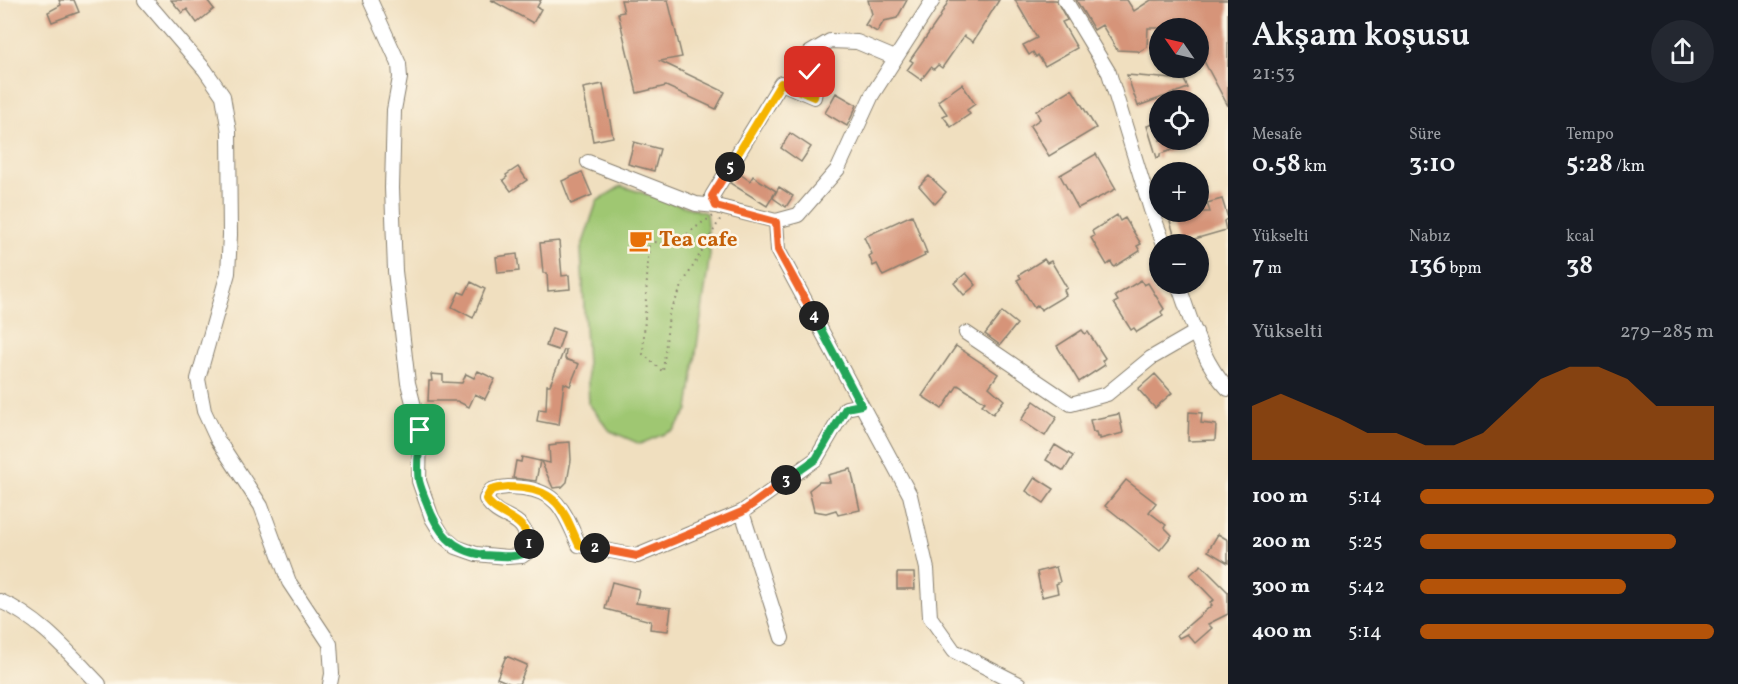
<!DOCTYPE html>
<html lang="tr">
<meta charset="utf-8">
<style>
:root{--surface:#171b24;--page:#242831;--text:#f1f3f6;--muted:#9ea1a6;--accent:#b45309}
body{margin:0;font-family:Vollkorn,serif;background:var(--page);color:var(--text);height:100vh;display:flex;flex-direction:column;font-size:22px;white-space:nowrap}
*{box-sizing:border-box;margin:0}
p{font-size:20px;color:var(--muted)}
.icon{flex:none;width:33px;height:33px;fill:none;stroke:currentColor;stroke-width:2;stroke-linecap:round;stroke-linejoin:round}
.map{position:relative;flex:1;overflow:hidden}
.side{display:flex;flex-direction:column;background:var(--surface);width:510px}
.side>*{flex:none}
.needle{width:39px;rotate:304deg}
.tools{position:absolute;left:1149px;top:18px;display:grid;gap:12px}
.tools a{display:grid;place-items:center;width:60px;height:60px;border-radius:50%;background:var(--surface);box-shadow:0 2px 4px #0004;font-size:30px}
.pin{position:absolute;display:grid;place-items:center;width:51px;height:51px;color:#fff;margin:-26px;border-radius:12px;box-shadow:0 3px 9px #0006}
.km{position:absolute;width:30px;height:30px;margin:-15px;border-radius:50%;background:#222;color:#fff;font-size:16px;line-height:30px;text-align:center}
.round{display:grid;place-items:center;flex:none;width:63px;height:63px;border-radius:32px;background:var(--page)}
.headline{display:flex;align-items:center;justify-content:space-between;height:102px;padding:0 24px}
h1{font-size:33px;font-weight:600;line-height:45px}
.metrics{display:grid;grid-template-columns:repeat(3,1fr);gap:9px;height:102px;padding:6px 24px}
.metrics div{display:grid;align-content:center}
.metrics b{font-size:26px;font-weight:600}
.metrics small{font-size:16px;font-weight:400}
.metrics p{font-size:16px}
.chart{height:168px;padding:12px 24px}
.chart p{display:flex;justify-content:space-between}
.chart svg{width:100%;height:108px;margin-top:6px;fill:var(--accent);opacity:.7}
ul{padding:0 24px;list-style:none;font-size:20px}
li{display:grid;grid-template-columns:96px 72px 1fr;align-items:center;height:45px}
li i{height:15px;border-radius:8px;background:var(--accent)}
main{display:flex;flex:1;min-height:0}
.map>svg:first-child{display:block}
</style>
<main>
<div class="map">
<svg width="1228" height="684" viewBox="0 0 1228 684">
<rect width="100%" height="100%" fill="#fcf5e5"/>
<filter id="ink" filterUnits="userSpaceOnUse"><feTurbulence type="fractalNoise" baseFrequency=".0167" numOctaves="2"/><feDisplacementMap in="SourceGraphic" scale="12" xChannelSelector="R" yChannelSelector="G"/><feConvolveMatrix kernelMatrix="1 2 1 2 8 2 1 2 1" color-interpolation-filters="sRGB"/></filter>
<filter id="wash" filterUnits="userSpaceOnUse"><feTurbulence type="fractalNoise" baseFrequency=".008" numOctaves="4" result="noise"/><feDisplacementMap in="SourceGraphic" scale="24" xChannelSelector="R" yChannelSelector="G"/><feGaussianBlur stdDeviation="1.35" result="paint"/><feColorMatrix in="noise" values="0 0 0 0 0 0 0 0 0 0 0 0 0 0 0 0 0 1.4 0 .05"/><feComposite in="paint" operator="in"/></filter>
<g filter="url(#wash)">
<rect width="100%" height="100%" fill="#f0dfbf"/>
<path fill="#9fc772" stroke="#5e7247" stroke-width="1.5" d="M621,186L706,213L710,254L688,410L674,430L640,444L610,431L589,404L581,249L597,201Z"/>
<g id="blocks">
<path fill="#d69479" d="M59,0H74L79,12L52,22L48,12L61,5Z
M171,0H207L214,9L197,23L187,9L182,13Z
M491,0H541L537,7L541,9L533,23Z
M621,0H668L682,57L660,61L725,92L716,109L666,86L637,93L618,13L624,12Z
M868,0H907L897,18L884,21L877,32L865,25L872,14Z
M949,0H999L973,42L964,36L942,68L938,65L934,69L931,67L921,80L907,70L913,62L910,60L938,20Z
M1015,0H1056L1067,20L1062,22L1077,48L1045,66L1038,55L1036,57L1033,52L1029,55L1023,45L1037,38Z
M1076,0H1127L1134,11L1151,0H1228V106L1198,50V28H1148L1147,47L1139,52L1138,51L1117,50L1102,25L1094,30Z
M1127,75L1184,80L1188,88L1138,106Z
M603,84L613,137L593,141L583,88Z
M962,84L975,104L967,110L970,114L951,127L943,116L947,114L938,101Z
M1072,89L1096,128L1049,156L1030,126L1040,119L1036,111Z
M836,93L857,105L847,126L825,113Z
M1160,122V140H1195L1196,142L1160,154V157L1157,158L1147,126Z
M790,133L811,147L801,162L781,148Z
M634,142L660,149L654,171L628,164Z
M1096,154L1116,189L1078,208L1060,175Z
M518,167L527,180L511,191L503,180L507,177L506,175Z
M582,172L592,195L571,204L562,181Z
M737,172L750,181L753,176L776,191L767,206L730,183Z
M929,176L946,192L935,204L919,186Z
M779,187L793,196L786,207L773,198Z
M1222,199L1228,218L1224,221L1226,230L1177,244L1170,221L1182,218L1180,212H1210L1207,203Z
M912,215L927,253L924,254L925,256L883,276L877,264L873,266L869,256L872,254L864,237Z
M1117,215L1120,221L1125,218L1141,244L1137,246L1140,251L1114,267L1111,262L1107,265L1091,238L1094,236L1092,231Z
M559,241L562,276L569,275L570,289L548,291L547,273H543L540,243Z
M517,254L519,271L498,273L496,257Z
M1044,259L1047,263L1051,261L1067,288L1064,290L1066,295L1041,310L1038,305L1034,308L1017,280L1021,278L1019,275Z
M966,273L976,285L964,295L954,283Z
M1141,280L1144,285L1148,283L1164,309L1161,312L1163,316L1137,332L1134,328L1131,330L1114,303L1118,301L1115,296Z
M471,282L485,289L473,318L452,307L459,292L465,294Z
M1002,312L1017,324L1000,345L985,334Z
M552,328L564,332L558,350L546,346Z
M1082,330L1085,334L1088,332L1105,358L1102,361L1105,365L1079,382L1057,346Z
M956,346L998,374L989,387L1004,400L993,414L982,405L985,402L958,385L942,409L922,396Z
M564,350H566L565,359L579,364L570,386L564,383L559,425L537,421L539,409L546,410L547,385H550Z
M478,371L495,379L485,399L475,394L469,407L457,401H428L429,381H432L431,374L443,375V382L462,383L466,374L474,378Z
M1155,374L1172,393L1155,408L1138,389Z
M1034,401L1057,417L1045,436L1021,420Z
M1189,412L1202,413L1201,423L1216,425L1215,440L1188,441Z
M1119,414L1123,433L1100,439V437H1097L1096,432H1093L1090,420Z
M570,442L571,460L567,482L562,487L553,488L541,461L550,463L549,446L556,445V443Z
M1055,445L1073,456L1064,471L1046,460Z
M522,457L540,461L536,481L513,478L516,461L521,462Z
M851,469L860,510L838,515L836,510L826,513L814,511L809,490L819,482H830L828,475Z
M1035,477L1054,489L1044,503L1026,491Z
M1126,480L1156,503L1149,512L1166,525L1164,527L1172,535L1160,550L1105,506Z
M1218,534L1228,540V563L1208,551Z
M1201,565L1228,592V614L1208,624L1212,628L1195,643L1187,634L1179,638L1177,635L1212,605L1210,602L1214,600L1190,575Z
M1056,567L1060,582L1056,584L1058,593L1042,597L1037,572Z
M897,573H914L915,589H897Z
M612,582L639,589L636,603L671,608L668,631L650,629L651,621L605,609Z
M506,656L527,665L519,684H511L497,678Z"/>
</g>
</g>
<g filter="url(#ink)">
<use href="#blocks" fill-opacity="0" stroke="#867e6e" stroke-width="1.5"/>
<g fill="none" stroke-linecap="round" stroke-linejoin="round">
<defs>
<path id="minor" d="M145,0L205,70L223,96L229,132L230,235L228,273L198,379L204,411L217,439L261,506L289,582L330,644L332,674L330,684
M370,0L399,64L400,78L394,110L392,188L395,271L408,383L420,430L419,481L432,518L443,536L456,547L476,554L507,557L522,556L529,551C526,509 502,525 486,499L491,490C503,486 511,487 523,488C560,492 565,515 579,545L637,556L742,512L816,459L846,408L861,405
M1065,0L1109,73L1151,210L1164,244
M895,58L857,42L830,41L808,54C810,69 817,84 814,97L781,83L712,196L716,206L776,221L798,215L838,169L872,95L933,0
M588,162L696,204L716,206
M776,221L778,250L910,495L927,569L930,617L954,651L1019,684
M1178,284C1191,319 1201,361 1228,389
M966,333L1071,404L1107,394L1151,358L1196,332
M742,512L782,638
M0,601C40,618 69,653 99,684"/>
</defs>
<use href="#minor" stroke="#867e6e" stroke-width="16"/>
<path stroke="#867e6e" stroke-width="2" stroke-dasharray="1.5 4.5" stroke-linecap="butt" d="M726,209L685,280L669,314L663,372L643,354L649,241L673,245L703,222Z"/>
<use href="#minor" stroke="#fff" stroke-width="14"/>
</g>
</g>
<g fill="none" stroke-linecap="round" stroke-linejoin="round" filter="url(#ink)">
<defs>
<path id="split-1" d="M420,430C420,446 416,466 419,481C421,489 424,496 427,503C437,532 453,551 484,555C500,556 515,559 529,551V544"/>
<path id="split-2" d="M529,544C527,516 498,518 486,499L491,490C503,486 511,487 523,488C560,492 565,515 579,545L595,548"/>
<path id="split-3" d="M595,548L637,556L742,512L786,480"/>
<path id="split-4" d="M786,480L816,459L846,408L861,405L814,316"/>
<path id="split-5" d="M730,167L712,196L716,206L776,222L778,250L814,316"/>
<path id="split-6" d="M730,167L781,83L814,97L816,88L810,72"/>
</defs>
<use href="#split-1" stroke="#fff" stroke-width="12"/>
<use href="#split-2" stroke="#fff" stroke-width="12"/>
<use href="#split-3" stroke="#fff" stroke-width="12"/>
<use href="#split-4" stroke="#fff" stroke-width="12"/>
<use href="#split-5" stroke="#fff" stroke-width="12"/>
<use href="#split-6" stroke="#fff" stroke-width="12"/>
<use href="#split-1" stroke="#22a559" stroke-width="8"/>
<use href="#split-2" stroke="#f5b400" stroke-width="8"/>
<use href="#split-3" stroke="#f0652b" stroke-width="8"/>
<use href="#split-4" stroke="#22a559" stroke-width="8"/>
<use href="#split-5" stroke="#f0652b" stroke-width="8"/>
<use href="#split-6" stroke="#f5b400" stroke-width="8"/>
</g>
<defs>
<symbol id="cafe-bare" viewBox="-9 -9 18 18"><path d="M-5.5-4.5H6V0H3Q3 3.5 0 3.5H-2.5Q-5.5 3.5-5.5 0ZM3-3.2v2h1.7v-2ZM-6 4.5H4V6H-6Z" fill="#e8710a" stroke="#fcf5e5" stroke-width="2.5" paint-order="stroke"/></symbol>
</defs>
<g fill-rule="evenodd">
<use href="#cafe-bare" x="624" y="224" width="33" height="33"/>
</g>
<g text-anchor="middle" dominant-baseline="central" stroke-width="5" stroke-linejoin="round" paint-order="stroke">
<g font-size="21" font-weight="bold" fill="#c56008" stroke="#fcf5e5" text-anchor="start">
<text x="659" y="240">Tea cafe</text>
</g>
</g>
</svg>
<div class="tools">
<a><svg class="needle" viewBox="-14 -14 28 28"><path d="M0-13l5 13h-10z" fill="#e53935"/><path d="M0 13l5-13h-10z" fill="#9ea1a6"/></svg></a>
<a><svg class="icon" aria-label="locate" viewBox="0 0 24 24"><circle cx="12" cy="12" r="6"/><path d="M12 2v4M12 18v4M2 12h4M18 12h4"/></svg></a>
<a>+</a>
<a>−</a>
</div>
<div class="pin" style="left:420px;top:430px;background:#1e9e55"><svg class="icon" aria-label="arrive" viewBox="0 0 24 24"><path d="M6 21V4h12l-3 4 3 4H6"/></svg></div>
<div class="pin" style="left:810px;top:72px;background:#d93025"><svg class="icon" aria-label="check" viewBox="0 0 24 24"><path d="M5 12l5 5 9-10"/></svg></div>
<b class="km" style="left:529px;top:544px">1</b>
<b class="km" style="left:595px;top:548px">2</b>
<b class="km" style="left:786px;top:480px">3</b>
<b class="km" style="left:814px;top:316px">4</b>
<b class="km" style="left:730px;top:167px">5</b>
</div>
<section class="side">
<div class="headline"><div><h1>Akşam koşusu</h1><p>21:53</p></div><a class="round"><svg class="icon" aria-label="share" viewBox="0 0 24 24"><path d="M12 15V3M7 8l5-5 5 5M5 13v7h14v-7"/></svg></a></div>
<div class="metrics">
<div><p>Mesafe</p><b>0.58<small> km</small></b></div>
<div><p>Süre</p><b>3:10</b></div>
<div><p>Tempo</p><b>5:28<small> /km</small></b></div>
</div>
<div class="metrics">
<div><p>Yükselti</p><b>7<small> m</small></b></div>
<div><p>Nabız</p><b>136<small> bpm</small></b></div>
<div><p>kcal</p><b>38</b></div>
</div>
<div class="chart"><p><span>Yükselti</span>279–285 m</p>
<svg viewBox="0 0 160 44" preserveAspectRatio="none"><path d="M0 44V22L10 17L20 22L30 27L40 33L50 33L60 38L70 38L80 33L90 22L100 11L110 6L120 6L130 11L140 22L150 22L160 22V44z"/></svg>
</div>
<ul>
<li><b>100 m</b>5:14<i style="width:100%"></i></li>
<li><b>200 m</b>5:25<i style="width:87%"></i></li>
<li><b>300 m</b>5:42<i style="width:70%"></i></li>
<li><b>400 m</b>5:14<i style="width:100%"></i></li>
</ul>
</section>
</main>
